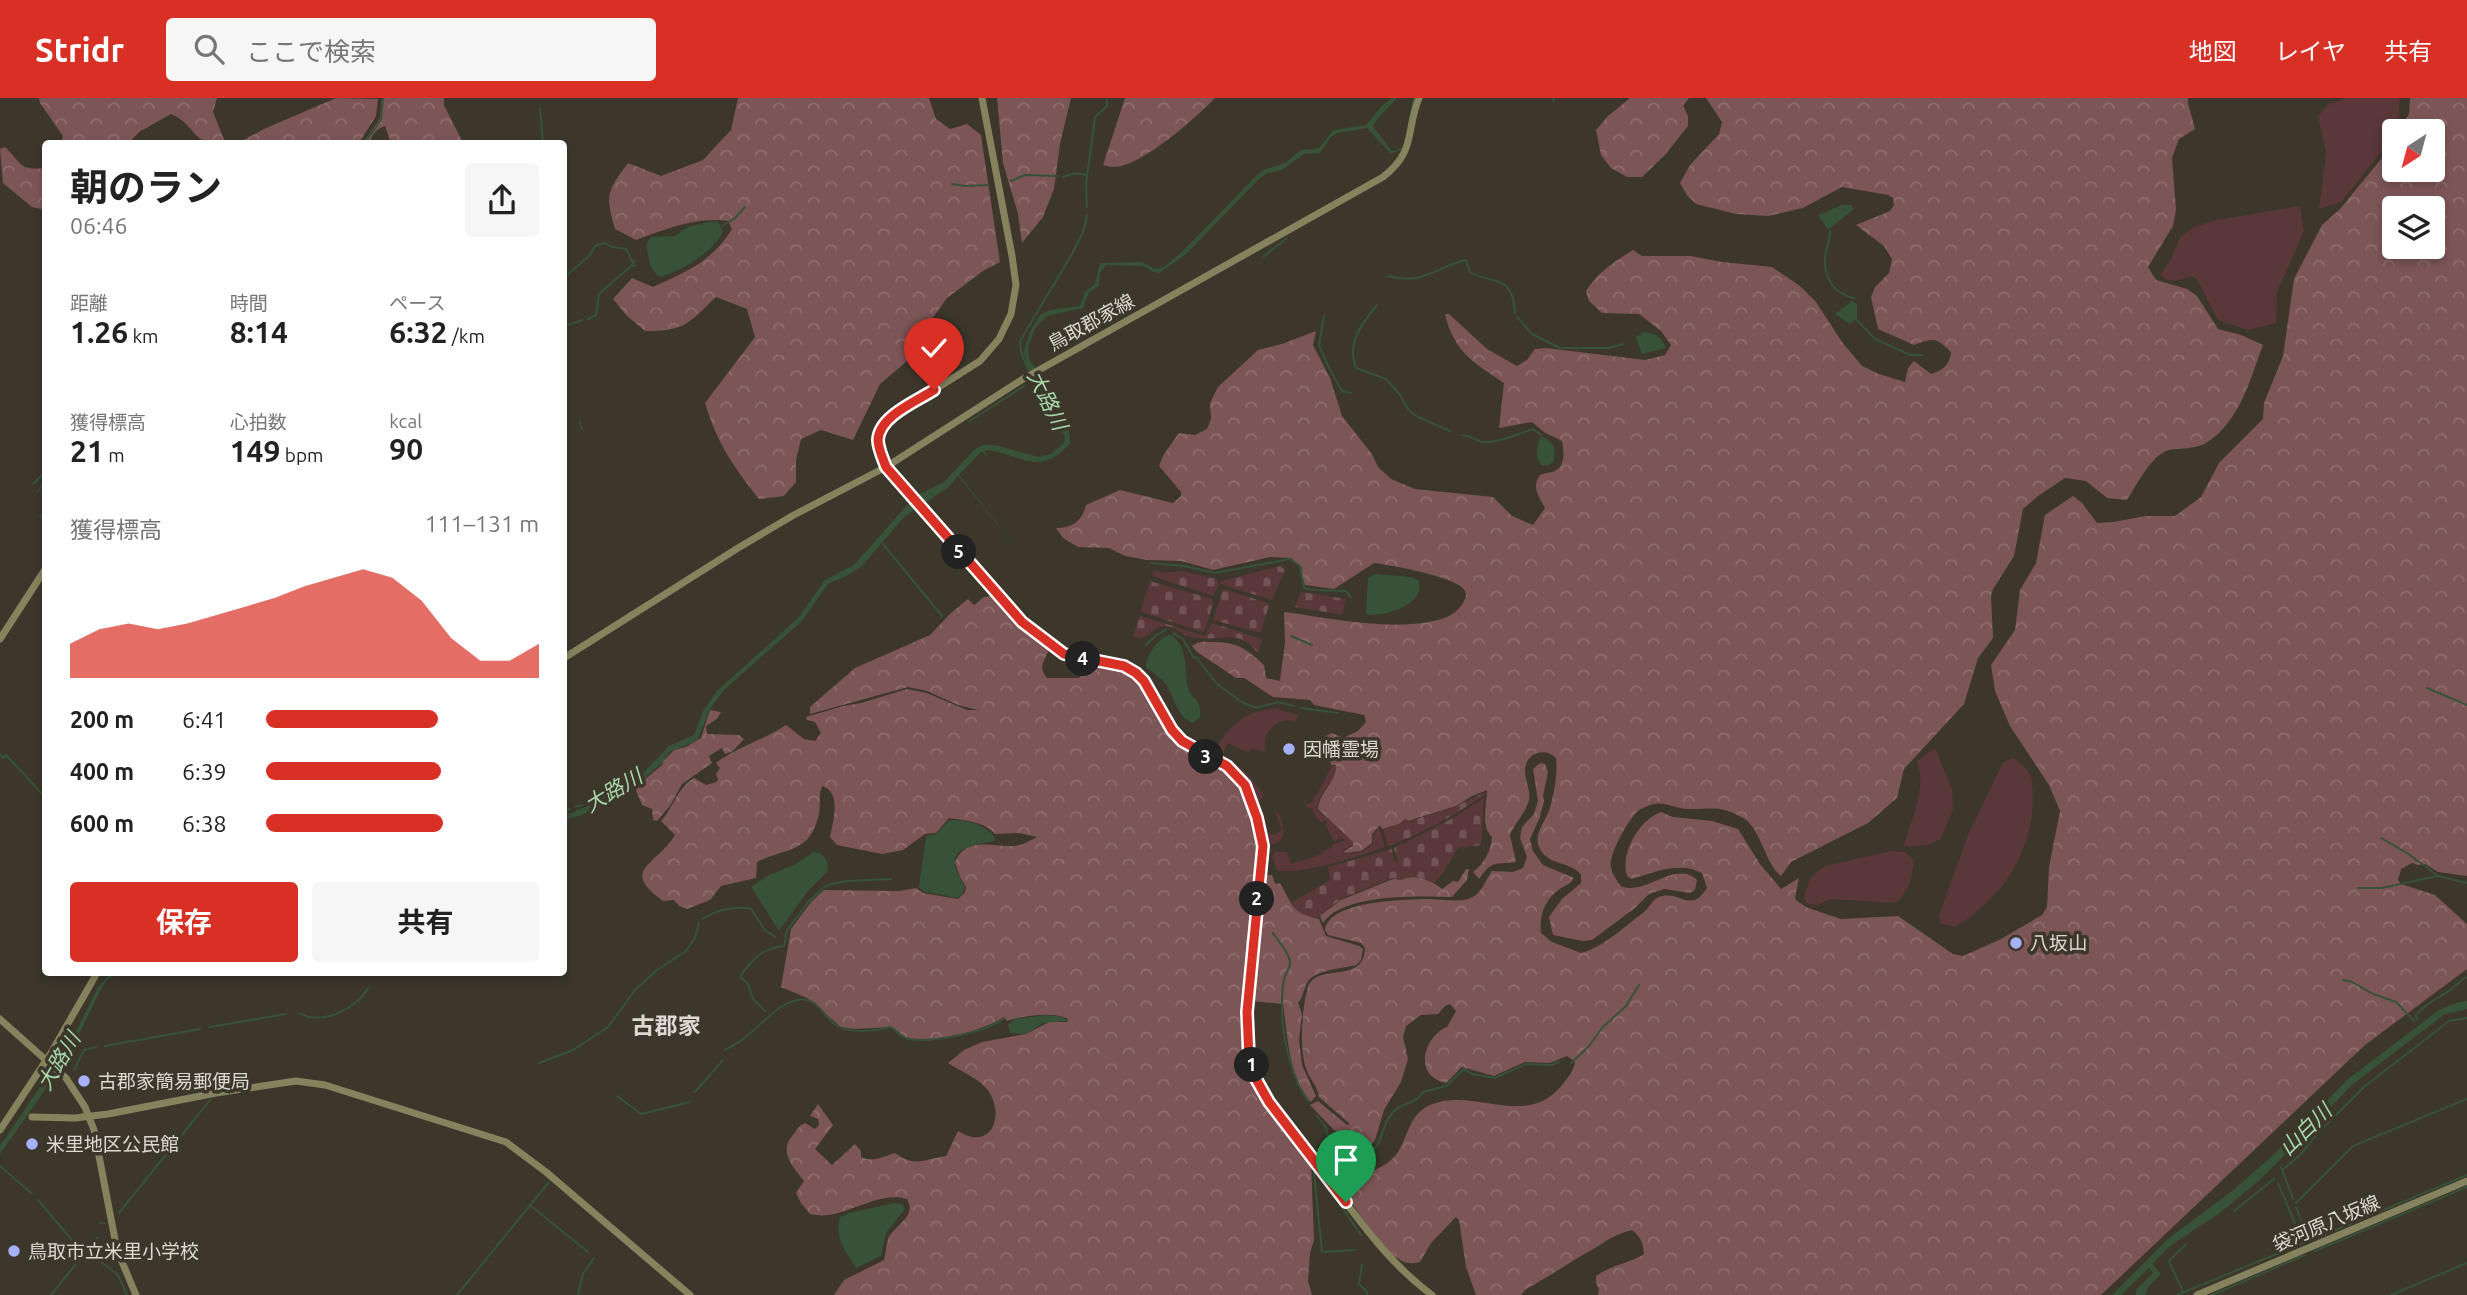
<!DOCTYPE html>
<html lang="ja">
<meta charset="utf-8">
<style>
:root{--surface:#fff;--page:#f6f6f6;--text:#222;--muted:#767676;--accent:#d93025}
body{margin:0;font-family:Ubuntu,"Noto Sans JP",sans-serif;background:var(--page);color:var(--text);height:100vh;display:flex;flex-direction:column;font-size:26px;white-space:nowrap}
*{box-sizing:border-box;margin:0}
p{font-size:23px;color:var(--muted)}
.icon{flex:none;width:38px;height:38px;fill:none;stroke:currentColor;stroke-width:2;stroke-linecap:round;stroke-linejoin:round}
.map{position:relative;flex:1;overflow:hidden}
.side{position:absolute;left:42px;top:42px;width:525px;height:836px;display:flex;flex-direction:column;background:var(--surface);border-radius:7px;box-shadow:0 4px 10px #0003}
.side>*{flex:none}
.needle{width:46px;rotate:216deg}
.tools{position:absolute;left:2382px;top:21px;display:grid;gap:14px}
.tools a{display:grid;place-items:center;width:63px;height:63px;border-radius:7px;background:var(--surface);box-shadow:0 4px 10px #0003;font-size:35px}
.pin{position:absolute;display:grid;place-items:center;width:60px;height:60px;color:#fff;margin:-72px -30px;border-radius:50% 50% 50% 0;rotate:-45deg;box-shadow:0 0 7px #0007}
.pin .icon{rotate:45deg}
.km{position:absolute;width:35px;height:35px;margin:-18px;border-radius:50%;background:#222;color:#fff;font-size:19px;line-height:35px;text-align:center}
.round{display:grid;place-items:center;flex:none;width:74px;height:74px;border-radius:7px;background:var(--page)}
.headline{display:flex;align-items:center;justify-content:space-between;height:119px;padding:0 28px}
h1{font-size:38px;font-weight:700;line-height:52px}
.stats{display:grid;grid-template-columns:repeat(3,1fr);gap:10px;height:119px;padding:7px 28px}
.stats div{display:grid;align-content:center}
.stats b{font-size:30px;font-weight:700}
.stats small{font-size:19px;font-weight:400}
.stats p{font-size:19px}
.chart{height:196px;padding:14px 28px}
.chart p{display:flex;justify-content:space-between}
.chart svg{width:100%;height:126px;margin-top:7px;fill:var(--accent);opacity:.7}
.primary-button{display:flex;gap:14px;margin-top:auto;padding:14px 28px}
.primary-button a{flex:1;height:80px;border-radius:7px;background:var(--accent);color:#fff;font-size:28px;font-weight:700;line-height:80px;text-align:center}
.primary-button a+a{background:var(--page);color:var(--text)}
ul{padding:0 28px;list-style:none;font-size:23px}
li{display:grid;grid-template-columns:112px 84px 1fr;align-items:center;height:52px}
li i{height:18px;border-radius:9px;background:var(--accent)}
header{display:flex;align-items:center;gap:42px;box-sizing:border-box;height:98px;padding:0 35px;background:var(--accent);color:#fff}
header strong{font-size:33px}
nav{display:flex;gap:38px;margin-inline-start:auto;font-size:24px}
.search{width:490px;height:63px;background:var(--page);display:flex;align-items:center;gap:18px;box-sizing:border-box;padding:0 24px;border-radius:7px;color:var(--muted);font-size:26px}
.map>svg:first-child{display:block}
</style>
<header>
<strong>Stridr</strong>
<div class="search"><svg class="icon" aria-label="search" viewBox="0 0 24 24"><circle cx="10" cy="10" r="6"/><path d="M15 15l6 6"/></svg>ここで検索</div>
<nav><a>地図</a><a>レイヤ</a><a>共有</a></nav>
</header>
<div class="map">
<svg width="2467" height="1197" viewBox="0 0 2467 1197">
<defs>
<pattern id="forest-crowns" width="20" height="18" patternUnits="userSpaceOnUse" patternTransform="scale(1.75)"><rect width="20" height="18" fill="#7c5557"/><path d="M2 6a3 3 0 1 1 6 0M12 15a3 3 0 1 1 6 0" fill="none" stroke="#8e6d6e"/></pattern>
<pattern id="cemetery-stones" width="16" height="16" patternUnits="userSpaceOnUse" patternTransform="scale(1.75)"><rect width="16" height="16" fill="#5a3739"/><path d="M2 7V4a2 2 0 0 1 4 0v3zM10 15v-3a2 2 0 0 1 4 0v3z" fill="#715355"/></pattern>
</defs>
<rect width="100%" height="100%" fill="#3c362b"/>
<path fill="#5a3739" d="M2346,0H2400L2398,24L2382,53L2341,104L2319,111L2326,55L2318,18L2328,7Z
M2300,108L2304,133L2277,194L2276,225L2248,232L2218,222L2197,181L2191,178C2179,182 2170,187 2160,177L2170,163L2181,138L2194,129L2217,122Z
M1274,610L1298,617L1296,623C1276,619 1261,634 1266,654L1252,651L1247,654L1228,645L1222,657C1245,670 1249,679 1264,697L1258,704L1269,736L1274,737L1282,732L1275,713L1279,715C1283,728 1288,739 1274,747L1268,744C1256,705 1256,678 1216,659C1214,642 1241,617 1257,614C1262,612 1268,612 1274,610Z
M1935,650L1952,691L1953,711L1941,741L1928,747L1903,749C1911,723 1927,690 1917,663Z
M2014,660C2031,671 2033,681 2033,700C2033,755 2001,802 1955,829L1941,826L1939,817L1968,737L2003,664Z
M1336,667C1336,687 1319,690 1317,711L1353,744V747L1343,752L1345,756L1361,754L1373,746V737L1379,729L1385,749C1360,758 1301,778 1277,772L1272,758L1275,753L1287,754L1291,766L1322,756V753L1331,750L1333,746L1345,743L1343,740L1334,743L1326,728L1327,722L1322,724L1317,721L1312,711L1307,709L1305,704L1301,705L1306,702L1307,706L1313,704L1314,696L1317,697L1331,669Z
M1891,753L1905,754L1914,762C1912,778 1909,795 1895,805L1830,801L1818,807L1808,806L1804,800L1810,780L1825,768Z"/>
<path fill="url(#forest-crowns)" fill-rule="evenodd" d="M39,0H217L213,14L225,44C194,52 196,26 171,16L139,34L129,45H61L63,38L40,5Z
M336,0L378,1L376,18L359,45H238L264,31Z
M382,0H444V7L463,45H391L385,28C376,31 371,37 370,45H363L380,21Z
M738,0H929L936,21L950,31L967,26L981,37L1000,164L983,173L947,200L927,228L921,251L880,286L853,342L821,332L801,341L796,362V384L784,398L759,401C733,368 717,345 705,305L755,239L747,211L716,199C688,226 685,233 645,233L627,218L613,201L632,180L653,189C688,173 711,164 732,131L728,123C697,118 665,131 636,142L615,131C605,97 607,93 628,65L661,78L703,62L731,32Z
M997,0H1071L1060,46L1054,91L1043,119L1022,145L1018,116L1003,65Z
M1125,0H1215C1197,19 1141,69 1114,69C1111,69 1107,68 1103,67Z
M1630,0H1689L1683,8L1688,18V28L1665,57L1642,79H1627L1611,70L1601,57L1596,32L1608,18Z
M1706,0H2188V5L2195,31L2179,41L2172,60L2176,112L2173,128L2148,169L2156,182L2187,191L2197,198L2218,231L2241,237L2263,247C2250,281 2240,324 2206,345C2197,351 2180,350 2169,352C2152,356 2136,388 2127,402L2107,400L2086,383L2065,380L2038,398L2023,411L2014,458L1993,491L1991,498L1993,540L1978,560L1964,606L1904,671L1897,700L1868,725L1791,764L1781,778C1764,764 1761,730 1743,720C1718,706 1712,712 1686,711C1675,710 1665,704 1654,706C1650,707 1643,710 1639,712C1629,720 1608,757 1611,769C1612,776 1617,783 1621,788C1644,799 1676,761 1697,782L1695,792L1690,795L1664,791L1649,796L1635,810L1592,842L1583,843L1553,837L1549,819L1562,801L1581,785V777C1571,763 1549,768 1540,751C1532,737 1546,723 1550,710C1554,695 1558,675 1556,660C1544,648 1524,656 1525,674C1525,682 1531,694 1529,702C1526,714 1515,725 1510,737L1516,764C1495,767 1493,761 1479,781L1473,774C1484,766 1491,753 1492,739C1480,728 1487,707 1487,692L1472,698L1456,708L1408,723L1405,721L1399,726L1382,731L1380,727L1372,736V745L1361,753L1345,755L1344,753L1353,748V744L1318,711C1320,692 1336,686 1336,667H1331L1324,639L1332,635L1343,640L1358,633L1366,624L1364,617L1314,607L1310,602L1273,599L1244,580H1236L1197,554L1192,548C1200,542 1205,544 1214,544C1240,545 1246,551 1264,567L1266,580L1280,583L1285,544L1284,514C1331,520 1381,532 1429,524C1443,521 1452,519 1461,508C1464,503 1468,498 1465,493C1459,479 1390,467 1374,465L1334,491L1305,487L1301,476L1302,469L1291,460L1270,459L1213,472L1181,463L1147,462L1125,458L1109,450L1078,449L1063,440L1056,430C1073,430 1082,423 1086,407L1120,392L1173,405L1181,398V394L1159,368L1164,356L1179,335L1195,337L1207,331L1211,321L1210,305L1218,289L1258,252L1282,246L1316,233L1313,247L1330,280L1342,318L1372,356L1378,369L1391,381L1415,391L1493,399L1512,418L1533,427L1545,410C1539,398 1531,389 1540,377C1544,375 1548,375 1552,374C1566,370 1564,354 1562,343L1544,334L1532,324L1499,330L1504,285C1473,264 1454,254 1445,216H1449L1487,251L1517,268L1527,262L1535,251L1546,250L1645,262L1665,257L1671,247L1661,233L1639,216L1602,215L1589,203L1586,193C1598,174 1614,164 1633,152L1642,158H1691L1722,164L1772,169L1800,188L1816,204L1842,244L1862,268L1879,276L1905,284L1908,270L1914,263L1931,276C1943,272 1950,267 1951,254C1935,239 1935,240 1914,247L1878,231L1871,199L1875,189L1889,175L1892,161L1884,148L1856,127L1890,113L1894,107L1893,100L1888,97L1842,89L1803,110L1768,118L1736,116L1696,106L1687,97L1680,85L1690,67L1719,36L1722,24Z
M2410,0H2467V778L2438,774L2425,766L2418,767L2412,765L2401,771L2398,782L2401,786L2435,797L2467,826V871L2365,947L2101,1197H1598L1599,1191L1596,1185V1178C1611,1167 1628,1166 1644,1156C1643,1145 1641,1139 1632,1132C1610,1138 1606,1144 1588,1154C1567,1166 1547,1180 1526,1191L1521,1197H1476L1466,1169L1459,1122L1456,1119L1431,1145L1420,1164C1413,1166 1405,1166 1399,1161C1382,1150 1361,1118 1349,1101C1351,1097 1351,1090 1354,1086C1362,1075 1380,1072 1390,1063C1409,1048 1404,1019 1430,1007C1474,988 1526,1032 1562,987C1568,980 1574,972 1575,964L1567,958L1550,965L1525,964L1494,978L1462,969L1446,985C1412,978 1424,938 1447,929L1456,913L1450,906L1445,908L1438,916L1421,917L1406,928L1403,939L1408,961L1401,984L1384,1012L1375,1042L1368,1050H1363L1335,1033L1310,1007L1318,1003L1347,1027L1350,1026L1319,999C1318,988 1309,981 1306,970C1299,951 1302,909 1308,889C1317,864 1364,887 1365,850L1361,845L1328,837L1325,832C1329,803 1400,802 1424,801C1439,800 1459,806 1473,799C1482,794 1486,781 1492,773L1513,774L1523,770L1527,759L1520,740L1522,729L1534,716L1538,703L1533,671L1540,665L1545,666L1548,674L1543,698L1544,703L1540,719L1530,741L1533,753L1543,767L1574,780C1570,786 1567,787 1561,790C1545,801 1539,816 1541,835L1552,844L1581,855C1604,849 1625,828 1644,814C1650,809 1653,801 1659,799C1680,791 1690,817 1707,790L1702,775C1681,763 1654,774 1632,781L1627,778C1620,755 1639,722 1661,714L1673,719L1712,723L1738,731L1760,766L1781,791L1799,780L1795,800L1797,803L1808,810L1841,821L1898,818L1953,856L1963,858L2001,841L2042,817L2047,809L2049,769L2060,713L2049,687L2010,628L1995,593L1991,567L2015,532L2020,492L2036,465L2045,417L2073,398L2082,405L2097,425L2113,424L2146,418H2175L2201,399L2219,365L2263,321L2264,305L2283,258L2294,181L2322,127L2340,111L2381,61L2394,40V72H2432V33H2398L2409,16ZM2394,110H2432V149H2394Z
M5,49C22,65 19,73 45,70V117L41,111L32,109L3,85L0,51Z
M990,498L1049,552C1044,563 1038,570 1047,580H1079L1083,575L1085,566C1134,572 1138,577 1162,621C1167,630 1172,640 1180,648C1193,660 1212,664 1227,674C1250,689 1257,726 1258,752L1243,939L1252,980L1311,1064L1314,1142L1310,1155L1308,1183L1312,1197H834L844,1182L884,1162C886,1155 886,1146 889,1139C896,1126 917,1118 907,1101C881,1093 853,1114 828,1117C822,1118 816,1117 810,1116L801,1105L796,1095L804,1083C793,1069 778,1053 793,1037C797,1032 798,1028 805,1025L815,1031L819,1027L818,1021L810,1018L818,1006L833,1027L815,1051L832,1067L855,1046L861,1053V1059C873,1065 883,1058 895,1055C915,1070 925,1061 946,1058L958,1033C991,1054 1005,1018 989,994C981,981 960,973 948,965L964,952L982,944L1026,936L1049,924H1067L1068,921C1055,913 1020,918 1007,923L1004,919C984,933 933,945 908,940C901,938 897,932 890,929L855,931L841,929L807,900L781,889L791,831L811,804L824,792L899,793L916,790L923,795L958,801L965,794L966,789L960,779L955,764C966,739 989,748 1010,748C1020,748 1029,744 1037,739L1019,735L995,736C985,724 964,722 949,720L936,735L925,736L903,752L882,756L837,747L830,739C833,724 842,694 822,688C818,698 821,706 819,716C810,756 787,749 757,764L756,780L721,788L710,802L687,811L679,808L674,802L663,803C619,771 656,768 675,737L661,723C674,709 677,690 694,680L706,687L716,684L718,682L716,676L720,670L716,665C737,649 764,642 786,627L804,641L815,643L821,635L815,624L807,622L806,619L843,608L861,605L907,591L927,595L967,612H978L958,607L927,593L908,589L810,616V609L855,570L930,537L951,515L968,501L974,507L984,499Z
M710,612L721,614L717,621L706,628L707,636L739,637L744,641L733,653L725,656L722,650L709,658L712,665L682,686L670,708L657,723L653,722L652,711L642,707L635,690L663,666L662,664L674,652L686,649L701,640Z
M1466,771H1469L1467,782L1452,799C1419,798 1343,795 1323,825L1320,818L1341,802L1393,781L1401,782C1414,775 1432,782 1442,791L1453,783L1458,784Z
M1266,777H1272L1275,786L1280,785C1294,809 1290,813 1319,821L1326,838L1359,848L1363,851L1361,862L1356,867C1342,871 1315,871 1307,885C1303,892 1304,898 1298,905L1302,916L1299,942L1302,967L1316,998L1311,1004C1288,977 1288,939 1283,906L1251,903L1262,782Z"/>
<path fill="url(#cemetery-stones)" d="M1280,468L1285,472L1272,502L1220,486L1221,483Z
M1155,472L1166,475L1182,473L1217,481L1219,487L1213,498L1152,478Z
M1150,483L1212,501L1213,505L1205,533L1202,534L1142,514L1141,512Z
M1223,491L1268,505L1269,507L1261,535L1213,522Z
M1301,494L1346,501L1342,517L1295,509Z
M1141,518L1205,538L1212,525L1262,541L1258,556C1240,527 1216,546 1191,539C1182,537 1175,528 1165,528C1156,528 1149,538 1141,541L1133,538L1139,519Z
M1485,694L1486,696C1455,717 1422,736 1388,748L1383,731L1399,726L1406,721L1408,724L1456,708Z
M1484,700L1481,747L1458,750L1443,775L1434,785C1422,781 1413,775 1401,782L1392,780L1341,801L1317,820C1307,818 1295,815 1291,805L1330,782L1328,769L1392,751L1394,762L1398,764L1394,750L1451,721Z"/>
<path fill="#375239" d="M1392,0H1397L1378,20L1373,28L1391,52L1395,53L1403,49V51L1391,56L1367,30L1337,35L1330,40L1320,55L1304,56L1282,72L1267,75L1258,82L1186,156L1159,175L1153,174L1144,168L1106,167L1100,175L1099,188L1089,194L1083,210L1047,218L1035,230L1028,249L1029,261L1040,277L1055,318L1069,333L1070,346C1036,381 1022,355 985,352L988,360L983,354H981L959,377L1016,449L958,378L949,389L905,418L862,468L847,478L828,486L802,523L724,592L710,611L698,641L692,645L669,654L662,665L639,685L623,692L582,717L564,722V718L588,708L622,687L637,681L669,648L694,637L703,613L717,593L799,519L825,482L854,467L908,406L919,396L944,384L975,351L983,347H995L1039,359L1051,356L1064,345L1065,338L1053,325L1047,315L1043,296L1029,272L1024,256L1025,249L1031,232L1040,217L1050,212L1080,208L1085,194L1095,186L1100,166L1102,165L1142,164L1155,171L1164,169L1183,153L1257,77L1264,72L1285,65L1301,52L1318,51L1334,32L1366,27L1383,7Z
M1842,107H1851L1854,111L1828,132L1818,117Z
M712,123L718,124L723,133C713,155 683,172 660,179C649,174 647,155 647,144L651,139L675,138L688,129Z
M1852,203L1857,206V220L1850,226L1835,216Z
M1645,234C1655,235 1663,240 1666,250L1642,256L1635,239Z
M1541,338C1554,344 1557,350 1553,364L1547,368L1541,367C1534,358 1537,347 1541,338Z
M1375,476L1411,479L1418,482C1428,506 1386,518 1368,517L1366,514L1368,480Z
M1169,537C1189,545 1184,572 1188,589C1190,602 1202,598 1200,619L1193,625C1175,618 1175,597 1164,584C1159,578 1151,574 1146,569C1147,557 1157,541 1169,537Z
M949,722C964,721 990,727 995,741L994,743C961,749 942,753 965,789L961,797L957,800L923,793L919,789L926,738L936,736Z
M814,754C825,755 828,763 828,773L808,793L779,833L751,789L769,777L794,767Z
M111,875H118L107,882L101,891L76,942L54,979L0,1056V1048L73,940L98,889Z
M2467,903V911L2445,916L2352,987L2262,1080L2220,1115L2170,1148L2152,1166L2161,1176L2148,1189L2145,1197H2136V1192L2153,1175L2149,1170L2121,1197H2112L2168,1141L2232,1093L2270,1060L2348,981L2439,912L2456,905Z
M1046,917L1064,919L1067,923L1043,925L1026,936L1010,935L1008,927L1015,921Z
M895,1105L902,1106L905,1111L886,1135L881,1158L856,1170C845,1153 834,1139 840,1119L849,1115Z"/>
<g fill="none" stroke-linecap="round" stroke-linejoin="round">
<path stroke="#375239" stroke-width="2" d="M1553,0L1554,3
M540,11L543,46
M1411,16L1414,0
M364,46L381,22L383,0
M1063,79L1075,75L1086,77
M1011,83L1025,77L1058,78
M952,86L965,88L988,87
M1087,109L1086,86L1095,19L1107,8V0
M722,128L735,120L745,109
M1830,133C1830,143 1825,152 1825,161C1824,181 1835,196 1854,200
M1263,159L1287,140
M1387,178C1426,187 1433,170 1466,162L1470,174C1492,187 1513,175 1515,215
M564,180L590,157L595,148L605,145L612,149L626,151L633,165L635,163
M1377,207C1362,225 1346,246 1356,270L1386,281L1400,297L1408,311L1416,318L1450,333
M1324,218L1319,247L1327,266L1342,293L1351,295
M1517,219L1532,236L1560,250H1608L1624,246
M1855,220L1875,241L1910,257H1922
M588,221L596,217L599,196L632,167L635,168
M564,228L583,222
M1028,271L1021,254L1020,243L1072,156L1083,134L1087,117
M970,323L1024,288
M580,324V326
M581,328L582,331
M1462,337C1471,337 1475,343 1483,344C1494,346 1522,335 1533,331L1541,337
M33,386L46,373
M37,394L46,382
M40,418L46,426
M883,446L942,518
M1151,465L1184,468L1215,475L1290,461L1300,468L1304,490L1312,492L1346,493L1351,499
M1291,538L1312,547
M1172,540L1174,535L1183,541L1194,560L1196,559L1217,586L1243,605L1256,610L1278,604L1294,608
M1146,547L1156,537L1166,532
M2427,590L2467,607
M1301,610L1338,615
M0,656L4,660L6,657L46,700
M575,709L582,707
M564,713L570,711
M2381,740L2407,755L2438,778L2467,785
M2358,790H2382L2437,778
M702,821C717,812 733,807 751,811L765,832L775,839
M1273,835C1279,844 1288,853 1290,863C1291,870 1287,872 1285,878C1283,885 1282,898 1282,905C1281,933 1291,983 1309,1003
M2343,882L2352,884L2373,896L2396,904L2414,923
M765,913L753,901L748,886L740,879C752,861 763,850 784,848L787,832L809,803L821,792L828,787L847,783L891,781
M299,915C321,928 357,911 368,890
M2417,922L2416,917C2427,903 2441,900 2454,889C2460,885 2460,881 2467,879
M210,929L286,916
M105,948L200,931
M725,952C733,948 741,943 748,937C764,925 776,907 797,902C816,897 823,918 836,927C849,936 876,933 890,929C897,932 901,939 908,941C931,945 986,935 1004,920
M539,965L573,952L608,929L635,892L657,872L686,853L695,840L699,825
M1571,965L1589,948L1602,930L1626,908L1639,887
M74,972L84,952L96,949
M695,994L723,962
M617,998L641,1016L690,1004
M1317,1018L1326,1030L1332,1054L1328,1058L1318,1060
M0,1068L31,1095
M2281,1069L2293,1101
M2282,1072L2300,1057L2317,1036L2364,989L2449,923L2467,920
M1314,1075L1322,1154L1355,1152
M1346,1098L1356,1078L1346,1060L1359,1062C1387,1050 1378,1028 1395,1012C1404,1004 1416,1006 1423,994L1446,988L1464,971L1472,976L1495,980L1526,966L1551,967L1559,964
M38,1102L72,1142L82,1149
M1339,1105L1361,1137
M2296,1105L2353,1048L2467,1001
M531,1108L588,1154
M2296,1109L2309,1143L2467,1077
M2234,1113L2274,1081
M119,1115L210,1002
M100,1125H105
M87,1153L118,1177L127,1197
M2315,1153L2467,1089
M1362,1167L1359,1186L1367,1194V1197
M2183,1194L2169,1163L2186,1146
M51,1197L97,1140
M457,1197L549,1084
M578,1197L583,1176L594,1160
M2177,1197L2303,1145L2278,1085
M2212,1197L2305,1157
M2391,1197L2467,1165"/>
<path stroke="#85835e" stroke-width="7" d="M982,0L1012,158L1016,187L1011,216L999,241L980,263L888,321C877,336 876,353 887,370C899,389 917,405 932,422C968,464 1013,527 1062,554C1086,568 1120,558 1141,580C1156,595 1160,618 1174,634C1188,651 1208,657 1227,668C1254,684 1257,720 1263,748L1246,932C1248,949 1249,965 1255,980C1268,1011 1294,1038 1315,1064C1351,1110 1384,1162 1432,1197
M0,541L46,470
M564,560L738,450L792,418L886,369L1023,281L1383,79C1417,52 1405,34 1419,0
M0,921L66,980L85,1009L94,1032L117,1152L136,1197
M32,1019L75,1020L108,1016L216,995L296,983L325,987L506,1044L546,1074L690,1197
M0,1032L51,955L97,875
M2197,1197L2467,1083"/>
</g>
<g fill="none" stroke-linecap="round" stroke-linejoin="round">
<defs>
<path id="route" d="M934,292C917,303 879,318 878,342C878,350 883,361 886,369L1022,524L1064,556L1124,568L1136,575L1144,583L1172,632L1182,643L1227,668L1245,687L1257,720L1263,748L1247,914L1249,960L1256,981L1269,1004L1346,1104"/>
</defs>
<use href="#route" stroke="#fff" stroke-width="14"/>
<use href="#route" stroke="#d93025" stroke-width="9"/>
</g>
<g fill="#a5b1fc" stroke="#3c362b" stroke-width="2.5">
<circle cx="1289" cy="651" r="7"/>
<circle cx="2016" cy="845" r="7"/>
<circle cx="84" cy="983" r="7"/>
<circle cx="32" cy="1046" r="7"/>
<circle cx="14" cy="1153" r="7"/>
</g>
<g text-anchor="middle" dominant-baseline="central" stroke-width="7" stroke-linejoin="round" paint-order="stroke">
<g font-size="19" fill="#ddd9d2" stroke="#3c362b">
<text transform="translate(1091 224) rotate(-29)">鳥取郡家線</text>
<text transform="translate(2326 1125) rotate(-23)">袋河原八坂線</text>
</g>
<g font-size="19" fill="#ddd9d2" stroke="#3c362b" text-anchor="start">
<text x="1303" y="651">因幡霊場</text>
<text x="2030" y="845">八坂山</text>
<text x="98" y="983">古郡家簡易郵便局</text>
<text x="46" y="1046">米里地区公民館</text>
<text x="28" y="1153">鳥取市立米里小学校</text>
</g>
<g font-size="21" font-style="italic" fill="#a7d8aa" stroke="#3c362b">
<text transform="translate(1048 302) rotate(64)">大路川</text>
<text transform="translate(613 692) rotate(-31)">大路川</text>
<text transform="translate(58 963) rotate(-59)">大路川</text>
<text transform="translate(2305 1031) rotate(-44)">山白川</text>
</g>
<g font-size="23" font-weight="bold" fill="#ddd9d2" stroke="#3c362b">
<text x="666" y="927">古郡家</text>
</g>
</g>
</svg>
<div class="tools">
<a><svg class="needle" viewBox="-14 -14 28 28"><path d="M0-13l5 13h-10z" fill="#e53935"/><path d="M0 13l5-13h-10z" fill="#767676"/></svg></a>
<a><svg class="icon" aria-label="layers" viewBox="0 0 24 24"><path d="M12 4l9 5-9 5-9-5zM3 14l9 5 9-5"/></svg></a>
</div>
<div class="pin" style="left:1346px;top:1104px;background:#1e9e55"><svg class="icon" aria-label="arrive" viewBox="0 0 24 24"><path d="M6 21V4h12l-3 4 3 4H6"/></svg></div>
<div class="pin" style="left:934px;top:292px;background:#d93025"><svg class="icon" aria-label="check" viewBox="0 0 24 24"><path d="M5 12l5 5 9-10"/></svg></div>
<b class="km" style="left:1252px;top:967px">1</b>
<b class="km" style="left:1257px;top:801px">2</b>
<b class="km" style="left:1206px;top:659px">3</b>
<b class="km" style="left:1083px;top:561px">4</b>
<b class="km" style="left:959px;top:454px">5</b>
<section class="side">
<div class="headline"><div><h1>朝のラン</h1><p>06:46</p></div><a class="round"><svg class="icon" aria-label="share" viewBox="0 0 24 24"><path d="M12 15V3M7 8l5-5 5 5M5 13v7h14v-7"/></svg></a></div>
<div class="stats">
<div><p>距離</p><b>1.26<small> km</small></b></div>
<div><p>時間</p><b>8:14</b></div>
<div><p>ペース</p><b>6:32<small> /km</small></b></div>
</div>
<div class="stats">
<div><p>獲得標高</p><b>21<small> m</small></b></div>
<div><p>心拍数</p><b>149<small> bpm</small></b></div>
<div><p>kcal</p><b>90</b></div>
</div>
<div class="chart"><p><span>獲得標高</span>111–131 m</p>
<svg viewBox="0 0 160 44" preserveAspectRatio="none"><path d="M0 44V32L10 27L20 25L30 27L40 25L50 22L60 19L70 16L80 12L90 9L100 6L110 9L120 17L130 30L140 38L150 38L160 32V44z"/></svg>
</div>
<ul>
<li><b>200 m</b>6:41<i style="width:63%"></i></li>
<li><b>400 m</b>6:39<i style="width:64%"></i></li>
<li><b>600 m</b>6:38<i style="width:65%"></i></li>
</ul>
<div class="primary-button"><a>保存</a><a>共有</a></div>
</section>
</div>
